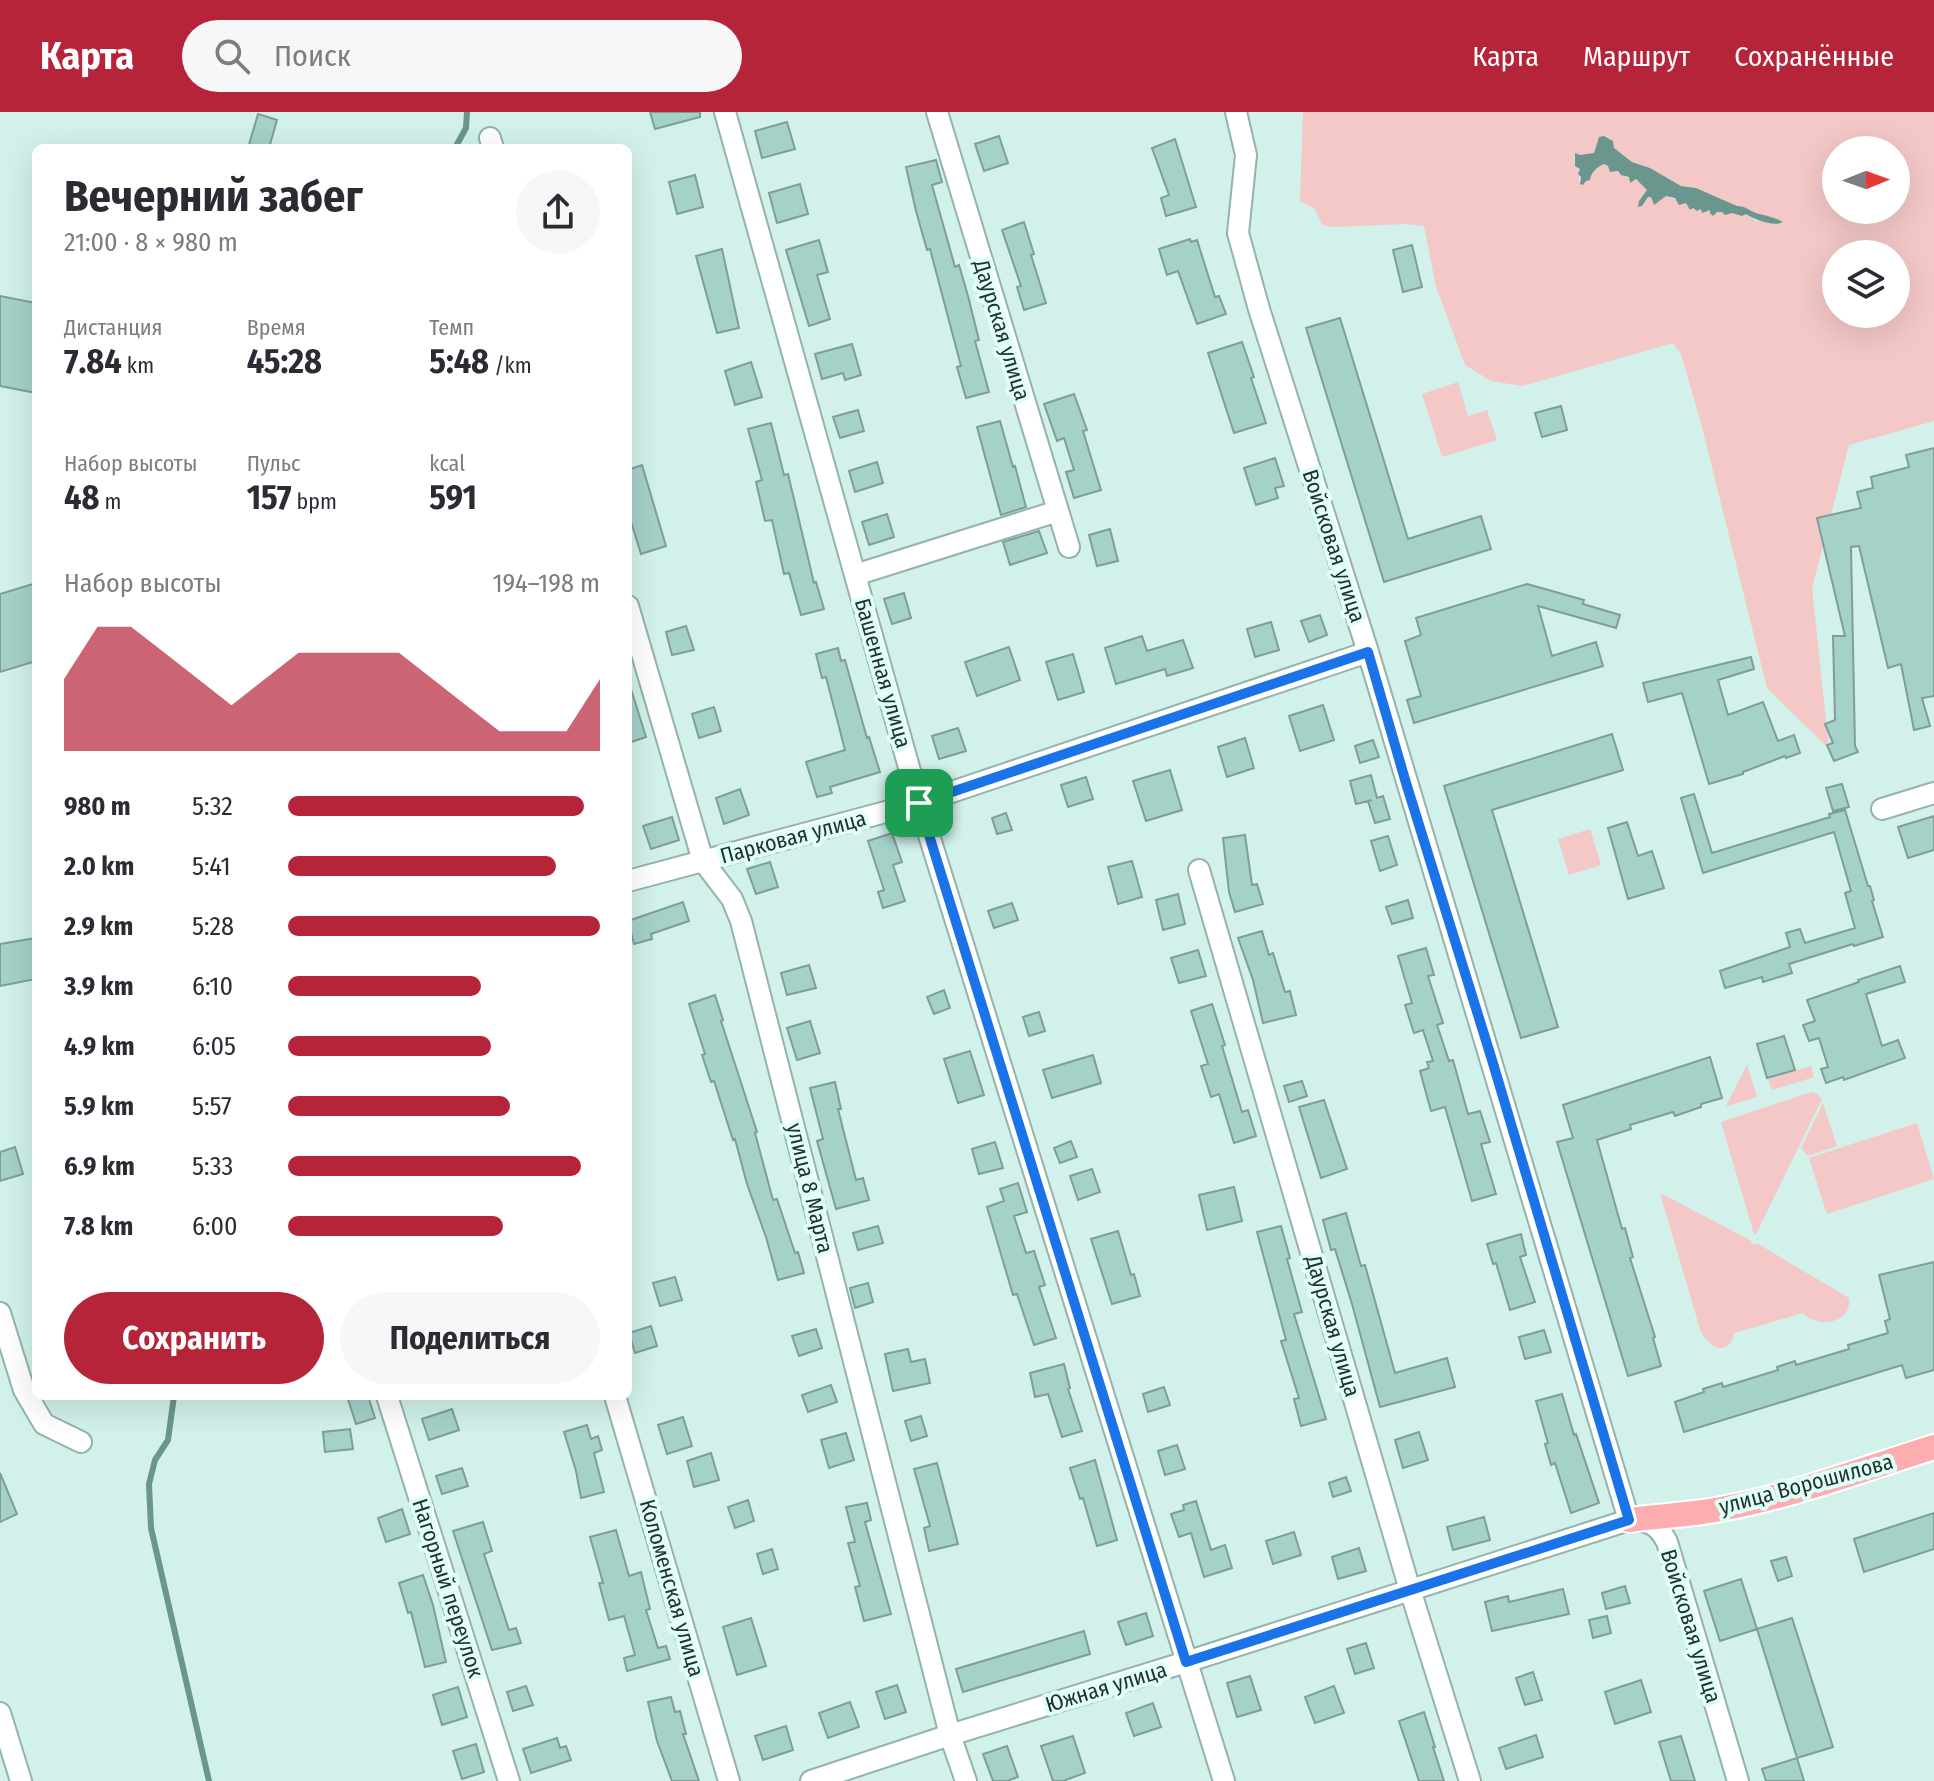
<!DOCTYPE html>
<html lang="ru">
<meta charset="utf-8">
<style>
:root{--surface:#fff;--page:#f7f7f7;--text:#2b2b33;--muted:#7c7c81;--accent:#b62439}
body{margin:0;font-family:"Fira Sans Condensed",sans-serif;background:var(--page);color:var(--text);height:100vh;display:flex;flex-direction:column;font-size:30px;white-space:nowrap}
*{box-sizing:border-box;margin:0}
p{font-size:26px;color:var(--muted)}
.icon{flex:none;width:44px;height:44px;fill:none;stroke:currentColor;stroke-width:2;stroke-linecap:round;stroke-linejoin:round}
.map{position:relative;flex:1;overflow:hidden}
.side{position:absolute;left:32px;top:32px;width:600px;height:1256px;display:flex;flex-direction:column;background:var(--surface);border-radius:12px;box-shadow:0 8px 32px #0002}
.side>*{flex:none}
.needle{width:52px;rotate:89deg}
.controls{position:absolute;left:1822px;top:24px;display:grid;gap:16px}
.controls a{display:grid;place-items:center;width:88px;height:88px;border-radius:50%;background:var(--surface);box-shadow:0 8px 32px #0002;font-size:40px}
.pin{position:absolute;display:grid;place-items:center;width:68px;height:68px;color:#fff;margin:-34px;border-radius:16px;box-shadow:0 4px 12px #0006}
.round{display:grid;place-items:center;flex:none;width:84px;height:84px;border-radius:42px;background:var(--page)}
.headline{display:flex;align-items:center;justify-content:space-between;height:136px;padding:0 32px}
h1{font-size:44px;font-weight:700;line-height:60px}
.figures{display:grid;grid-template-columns:repeat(3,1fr);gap:12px;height:136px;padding:8px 32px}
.figures div{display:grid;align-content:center}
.figures b{font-size:34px;font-weight:700}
.figures small{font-size:22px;font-weight:400}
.figures p{font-size:22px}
.chart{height:224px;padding:16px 32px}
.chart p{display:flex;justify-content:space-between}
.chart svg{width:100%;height:144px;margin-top:8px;fill:var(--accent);opacity:.7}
.action{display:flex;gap:16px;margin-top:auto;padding:16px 32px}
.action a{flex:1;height:92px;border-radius:48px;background:var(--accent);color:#fff;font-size:32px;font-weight:700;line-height:92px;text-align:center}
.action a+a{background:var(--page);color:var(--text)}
ul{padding:0 32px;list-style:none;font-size:26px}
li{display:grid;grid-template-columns:128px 96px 1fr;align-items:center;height:60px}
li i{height:20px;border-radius:10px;background:var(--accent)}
header{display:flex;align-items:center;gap:48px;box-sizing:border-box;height:112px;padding:0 40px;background:var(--accent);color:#fff}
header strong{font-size:38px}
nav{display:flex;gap:44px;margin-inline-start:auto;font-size:28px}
.search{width:560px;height:72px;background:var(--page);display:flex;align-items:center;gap:20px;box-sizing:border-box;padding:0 28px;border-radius:44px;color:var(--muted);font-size:30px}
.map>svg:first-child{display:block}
</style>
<header>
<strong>Карта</strong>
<div class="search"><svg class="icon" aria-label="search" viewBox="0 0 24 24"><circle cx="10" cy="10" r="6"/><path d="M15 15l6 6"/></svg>Поиск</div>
<nav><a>Карта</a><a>Маршрут</a><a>Сохранённые</a></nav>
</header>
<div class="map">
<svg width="1934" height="1669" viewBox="0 0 1934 1669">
<rect width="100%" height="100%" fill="#d1f1ea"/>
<path fill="#f3c8c7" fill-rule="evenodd" d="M1303,0H1934V309L1849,333L1812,476L1829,637L1767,576L1702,315L1681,242L1673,231L1522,274L1491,269L1465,253L1436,175L1424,114L1406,112L1333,115L1322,113L1315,97L1300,89ZM1604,24L1611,28L1613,36L1632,50L1650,56L1681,74L1696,76L1737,94C1745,94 1748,98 1756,101C1765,104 1774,105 1783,110L1774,112L1766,109H1756L1746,102L1688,95L1686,91L1666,84L1654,92L1651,85H1647L1643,91L1639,89L1648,77C1638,67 1634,69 1623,63C1617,60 1611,55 1604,52C1594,56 1592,68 1579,71L1580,57L1575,53L1574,45L1594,42L1599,25ZM1836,38H1896V98H1836ZM1836,142H1896V202H1836Z
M1458,270L1468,304L1487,298L1497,328L1442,345L1422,282Z
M1590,717L1601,753L1569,763L1558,727Z
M1747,953L1757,985L1726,994Z
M1811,954L1814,965L1772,978L1768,967Z
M1811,980L1817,982L1822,987L1756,1122H1754L1721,1010Z
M1823,991L1837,1034L1808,1044L1801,1036Z
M1917,1011L1934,1067L1827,1102L1809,1046Z
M1660,1081L1750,1128L1752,1132H1758L1849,1186C1852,1212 1817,1217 1803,1201L1734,1221C1729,1247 1707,1235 1700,1217Z"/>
<path fill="#6a968d" d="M1604,24L1613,29L1614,36L1632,50L1650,56L1681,74L1696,76L1737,94C1746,94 1748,98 1756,101C1766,104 1774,105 1783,110C1774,115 1755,108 1746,102L1742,104L1732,101L1725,103L1722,100H1717L1713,104L1710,101V98L1702,101L1701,97L1697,99L1693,96L1690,98L1686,91L1679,93L1675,86L1666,84L1654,93L1651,85H1648L1642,94L1638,95L1639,89L1647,78L1636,67L1630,71L1629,65L1621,63L1618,59L1610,60L1608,54L1604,52C1598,54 1590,62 1590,68L1586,69L1583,73L1580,72L1581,65L1578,62L1580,57L1575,54V41L1580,43L1594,41L1599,25Z"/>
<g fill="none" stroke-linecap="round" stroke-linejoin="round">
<path stroke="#6a968d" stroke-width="6" d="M455,36L466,16L467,0
M174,1284L168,1328L155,1348L149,1372L151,1416L209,1669"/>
</g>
<path fill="#a4d1c8" stroke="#809e98" stroke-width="2" d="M650,0H700V5L655,17Z
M258,2L277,8L269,36H248Z
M787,10L795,37L762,46L755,19Z
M999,24L1008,51L984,59L975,32Z
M1175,27L1196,95L1166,104L1161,86L1169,83L1152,36Z
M936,48L942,70L932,73L955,155L959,153L968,184L979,228L975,229L989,280L966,286L957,255L961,254L930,137L927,138L916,99L906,55Z
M695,63L703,95L677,102L669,70Z
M800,72L808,102L777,111L769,81Z
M1024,110L1034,142L1031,143L1046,191L1024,198L1017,175L1021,174L1002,118Z
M1190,127L1191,130L1197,128L1215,185L1219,184L1226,202L1197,212L1178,159L1167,163L1159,137Z
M819,128L828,160L817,163L830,207L809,214L786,138Z
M1412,133L1422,175L1403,180L1393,138Z
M722,137L739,216L717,221L696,144Z
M0,184L36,191V281L0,274Z
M1340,206L1408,427L1481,404L1491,437L1384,470L1306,216Z
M1242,230L1254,265L1251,266L1266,311L1234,321L1208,241Z
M852,232L861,263L845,268L843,261L822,267L815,242Z
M751,250L762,285L735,293L725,259Z
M1074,282L1087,318L1083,319L1101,378L1074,386L1066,360L1074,358L1064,326L1057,329L1044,292Z
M1561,294L1567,318L1542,325L1535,301Z
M858,298L864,319L840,326L833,305Z
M1000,309L1013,355L1015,354L1026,395L1001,403L977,315Z
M771,311L784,363L788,362L814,471L816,470L824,497L801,503L789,461L784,462L772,408L765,409L756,370L762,368L748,317Z
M1934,336V584L1922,586L1930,614L1914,618L1901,552L1888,556L1859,434L1851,435L1855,634L1858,640L1834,649L1827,633L1833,631L1825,612L1835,608L1833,524H1845L1817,406L1861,396L1857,380L1873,376L1871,365L1909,355L1906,343Z
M1275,346L1284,374L1275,376L1278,386L1256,393L1244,356Z
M877,350L883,371L855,380L849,359Z
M642,353L666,434L641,442L628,400V358Z
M887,402L894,425L869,433L862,410Z
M1110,417L1118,449L1097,454L1089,423Z
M1039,419L1047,441L1010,453L1003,430Z
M36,471V549L0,560V482Z
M1527,472L1584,488L1583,492L1620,503L1616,516L1538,494L1552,544L1596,530L1603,554L1414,611L1407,588L1421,584L1405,529L1421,523L1416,506Z
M904,481L911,506L892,512L884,487Z
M1320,503L1327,523L1309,530L1301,509Z
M1271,510L1279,538L1255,545L1247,517Z
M686,514L694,538L672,543L666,520Z
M1142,524L1147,539L1183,528L1193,556L1167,564L1165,557L1116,572L1105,536Z
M1009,535L1020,568L977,584L965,550Z
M838,536L841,549L845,548L867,626L869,625L880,660L830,675L832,681L817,685L806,650L845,638L826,565L822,566L816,542Z
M1073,542L1084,580L1058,588L1046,550Z
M1751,545L1754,557L1718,568L1728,603L1763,590L1778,629L1794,623L1800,641L1786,646L1785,644L1743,660V662L1709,672L1682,581L1648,590L1643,571Z
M631,577L646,625L628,631V578Z
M1323,593L1334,628L1300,639L1289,604Z
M714,595L721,619L699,626L692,602Z
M958,616L966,639L939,647L932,624Z
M1612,622L1623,658L1492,698L1558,915L1521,926L1444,674Z
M1245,626L1254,656L1227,665L1218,635Z
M1373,628L1379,645L1360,651L1355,634Z
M1170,658L1182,698L1146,709L1133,669Z
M1371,663L1377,686L1383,684L1390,707L1375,711L1368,689L1372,688L1356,692L1350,669Z
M1086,665L1093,687L1068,695L1061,673Z
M1842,672L1849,695L1833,699L1826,676Z
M740,677L749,703L724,712L716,686Z
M1694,682L1712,741L1830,705L1829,702L1845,698L1868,774H1870L1874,788L1872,789L1883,825L1854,834L1853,832L1789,852L1792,861L1763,870L1762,865L1725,876L1720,859L1790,835L1786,821L1800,817L1805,831L1855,816L1845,781L1851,779L1834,720L1703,761L1681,686Z
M1006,701L1012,718L997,722L992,706Z
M1934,704V738L1908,746L1898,715Z
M672,705L679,728L651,737L643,714Z
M1627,710L1638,744L1652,739L1664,776L1628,787L1608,716Z
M892,721L902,750L893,753L905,789L883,796L878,780L884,778L868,729Z
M1245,723L1252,773L1257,772L1263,792L1235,800L1229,780L1223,726Z
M1388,724L1397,753L1380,759L1371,729Z
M1132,749L1142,785L1118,792L1108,755Z
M770,750L778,775L756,782L747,757Z
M1178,782L1185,812L1163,818L1156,788Z
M1408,788L1413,806L1392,812L1386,795Z
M683,790L689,809L651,822L652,827L634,832L628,809Z
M1012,791L1018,808L994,816L988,799Z
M1262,819L1269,843L1273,841L1285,880L1290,879L1296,903L1263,911L1253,868L1238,826Z
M36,826V867L0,874V832Z
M1426,836L1434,863L1428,864L1443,911L1437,913L1449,949L1453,948L1468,1002L1480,999L1490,1030L1481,1032L1496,1082L1472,1089L1445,995L1431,999L1420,959L1429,956L1427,950L1433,949L1423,918L1414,921L1405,893L1412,891L1398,844Z
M1198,838L1206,864L1179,871L1171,846Z
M809,853L816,876L787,883L781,861Z
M1900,854L1905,870L1866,882L1882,934L1898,928L1905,946L1844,968L1843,965L1826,971L1821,957L1828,955L1819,926L1809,929L1803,913L1815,909L1807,888L1859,870L1858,868Z
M944,878L950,896L934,902L927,885Z
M715,883L723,908L721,909L757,1020L755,1021L773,1088L777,1087L795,1141L798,1140L804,1161L778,1168L766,1125L747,1072L735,1027L733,1028L714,969L711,970L702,943L705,942L689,892Z
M1212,892L1225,933L1222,934L1242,1000L1248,998L1256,1024L1234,1031L1219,982L1211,985L1201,954L1208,952L1191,899Z
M1039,900L1045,919L1029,924L1023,905Z
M810,909L820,941L797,948L787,916Z
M1784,924L1795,958L1767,966L1757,932Z
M970,939L984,983L958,991L944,947Z
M1093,943L1101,971L1052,986L1043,958Z
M1710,945L1722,986L1701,992V995L1675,1004L1673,1000L1630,1013L1631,1017L1597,1028L1622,1117L1625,1116L1633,1145L1630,1146L1655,1225L1653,1226L1661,1254L1628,1264L1557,1030L1573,1026L1563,993Z
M1302,969L1307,984L1289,990L1284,974Z
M835,970L841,997H838L856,1068L863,1066L869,1088L836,1097L817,1029L823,1027L810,976Z
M1324,988L1347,1057L1321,1066L1299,995Z
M1071,1029L1077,1045L1060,1051L1054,1036Z
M995,1030L1003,1056L979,1062L972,1037Z
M15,1035L23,1062L0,1069V1040Z
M1092,1057L1100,1080L1078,1088L1070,1064Z
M1018,1071L1027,1100L1014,1104L1026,1141L1034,1139L1045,1173L1039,1175L1056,1226L1034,1233L1017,1182L1013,1183L987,1095L1004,1089L1000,1077Z
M1234,1075L1242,1109L1207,1118L1199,1083Z
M1346,1101L1361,1154L1365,1153L1395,1261L1447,1246L1455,1275L1380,1295L1352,1192L1335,1137L1331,1138L1323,1108Z
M878,1114L883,1131L858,1138L853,1121Z
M1281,1114L1290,1146L1287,1147L1302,1200L1294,1202L1326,1307L1301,1314L1294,1287L1299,1286L1281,1229L1286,1228L1257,1120Z
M1118,1119L1131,1163L1134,1162L1140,1184L1112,1192L1091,1127Z
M1521,1122L1526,1143L1520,1145L1535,1190L1510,1198L1496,1151L1493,1152L1487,1132Z
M1934,1150V1258L1906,1266L1902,1253L1684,1320L1675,1290L1704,1280L1703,1277L1722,1271L1723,1275L1778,1258L1777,1255L1795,1249L1796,1253L1849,1237L1848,1233L1888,1221L1885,1209L1890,1207L1879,1163Z
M675,1165L682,1188L660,1194L653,1171Z
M868,1171L873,1190L855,1196L850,1176Z
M651,1214L657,1234L635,1241L629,1221Z
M816,1217L822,1236L799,1244L792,1224Z
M1544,1218L1551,1240L1525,1247L1519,1225Z
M908,1237L911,1250L925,1247L930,1271L893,1279L885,1242Z
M1064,1252L1070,1276L1068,1277L1082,1319L1062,1325L1048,1282L1035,1285L1030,1261Z
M831,1273L837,1290L808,1300L802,1283Z
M1164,1275L1170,1293L1148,1300L1143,1282Z
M1562,1282L1574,1323L1576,1322L1599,1391L1571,1401L1555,1351L1551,1353L1545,1332L1548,1331L1536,1289Z
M347,1284H368L375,1306L356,1312Z
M452,1297L459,1318L429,1328L422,1307Z
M921,1304L927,1324L911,1329L905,1309Z
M683,1305L692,1334L667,1342L658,1313Z
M587,1313L591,1327L598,1324L602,1338L594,1341L604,1380L581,1386L576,1359L564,1320Z
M350,1317L353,1337L325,1340L323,1320Z
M1419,1320L1428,1348L1403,1356L1395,1328Z
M846,1321L854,1348L829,1356L821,1328Z
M1177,1333L1185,1357L1165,1363L1158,1339Z
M711,1341L719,1368L694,1375L687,1349Z
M1095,1348L1117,1428L1097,1434L1083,1386L1080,1387L1070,1356Z
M937,1351L958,1432L929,1439L924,1416L930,1414L914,1357Z
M462,1356L468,1374L442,1382L436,1364Z
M0,1361L17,1402L0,1410Z
M1346,1365L1351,1379L1333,1385L1329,1371Z
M748,1388L754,1409L735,1416L728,1395Z
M1196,1389L1211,1438L1225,1433L1232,1456L1204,1465L1191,1421L1179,1425L1171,1402L1184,1398L1183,1393Z
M867,1391L871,1408L865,1410L891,1502L864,1509L855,1475L860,1474L848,1431L855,1430L846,1395Z
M402,1397L410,1422L386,1430L378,1406Z
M1934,1401V1437L1864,1460L1854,1427Z
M1484,1405L1490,1428L1453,1438L1447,1415Z
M483,1410L492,1439L484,1442L509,1518L516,1516L521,1531L492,1538L453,1419Z
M616,1418L629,1464L641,1460L650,1497L646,1498L658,1536L666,1534L670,1547L627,1559L624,1546L635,1543L624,1504L609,1508L599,1471H603L590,1425Z
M1294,1420L1301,1443L1273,1452L1266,1429Z
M1359,1436L1366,1459L1338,1467L1332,1445Z
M772,1437L778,1457L763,1462L757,1442Z
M1786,1445L1792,1464L1778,1469L1771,1449Z
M423,1463L433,1493L446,1550L425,1555L411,1500L408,1501L399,1471Z
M1741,1467L1757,1517L1720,1529L1704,1479Z
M1625,1474L1630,1491L1606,1497L1602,1481Z
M1563,1477L1569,1502L1492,1519L1485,1490L1508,1484L1509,1490Z
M1146,1501L1153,1524L1126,1533L1118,1510Z
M1607,1504L1611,1521L1593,1526L1589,1508Z
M751,1506L766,1554L737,1563L723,1515Z
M1792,1506L1833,1635L1797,1646L1757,1517Z
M1084,1519L1090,1542L963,1580L956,1557Z
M1366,1531L1374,1556L1355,1562L1347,1537Z
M1533,1560L1542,1588L1525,1593L1516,1566Z
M1250,1564L1261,1598L1237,1605L1227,1571Z
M1641,1568L1651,1600L1615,1612L1605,1580Z
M897,1573L906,1600L885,1607L876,1580Z
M526,1574L533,1593L513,1599L507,1580Z
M1334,1574L1344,1601L1315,1611L1305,1585Z
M458,1575L467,1605L442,1613L433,1583Z
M671,1585L675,1600L680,1599L686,1622H683L699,1669H672L657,1629L648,1590Z
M850,1590L859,1615L828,1626L819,1601Z
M1153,1591L1161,1615L1134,1624L1126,1601Z
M1424,1600L1435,1635H1433L1444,1669H1419L1399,1609Z
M786,1614L793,1638L763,1648L755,1624Z
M1536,1623L1543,1645L1506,1657L1499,1636Z
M1073,1624L1085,1661L1063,1669H1053L1041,1634Z
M1681,1624L1695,1669H1671L1659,1630Z
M557,1626L560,1636L566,1634L571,1648L531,1661L523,1637Z
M476,1632L484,1660L462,1667L453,1639Z
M1007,1634L1018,1665L1007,1669H993L983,1642Z
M1797,1646L1804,1669H1766L1762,1657Z"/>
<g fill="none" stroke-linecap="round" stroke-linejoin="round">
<defs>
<path id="minor" d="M725,0L919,691L1224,1669
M937,0L1069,435
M1236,0L1246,43L1238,121L1259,197L1368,540L1629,1408C1649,1409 1657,1411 1667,1430L1738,1669
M490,26L493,36
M855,463L1058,399
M628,494L703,749L732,787L741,809L950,1623L966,1669
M1882,697L1934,681
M1199,758L1407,1468L1470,1669
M628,769L919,691L1368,540
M0,1201L24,1278L44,1312L81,1330
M387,1284L509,1669
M615,1284L729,1669
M0,1601L21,1669
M811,1669L950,1623L1186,1550L1629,1408"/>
<path id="major" d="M1629,1408C1653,1405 1678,1403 1703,1400C1782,1388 1858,1359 1934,1335"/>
</defs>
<use href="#minor" stroke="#94b3ac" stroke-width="24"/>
<use href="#major" stroke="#fff" stroke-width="28"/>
<use href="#minor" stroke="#fff" stroke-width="20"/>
<use href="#major" stroke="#fdacaf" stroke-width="24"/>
</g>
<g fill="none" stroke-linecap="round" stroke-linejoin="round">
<defs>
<path id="route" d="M1368,540L1406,671L1492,948L1629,1408L1186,1550L919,691Z"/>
</defs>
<use href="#route" stroke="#fff" stroke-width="16"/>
<use href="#route" stroke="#1a73e8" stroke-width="10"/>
</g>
<g text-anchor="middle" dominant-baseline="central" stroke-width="8" stroke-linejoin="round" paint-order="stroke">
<g font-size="22" fill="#25312e" stroke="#defff7">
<text transform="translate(1002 218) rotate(73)">Даурская улица</text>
<text transform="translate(1334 434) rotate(72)">Войсковая улица</text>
<text transform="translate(883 561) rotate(74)">Башенная улица</text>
<text transform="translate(793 725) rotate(-15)">Парковая улица</text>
<text transform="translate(810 1076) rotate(76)">улица 8 Марта</text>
<text transform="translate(1333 1214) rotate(74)">Даурская улица</text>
<text transform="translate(1806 1372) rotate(-15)">улица Ворошилова</text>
<text transform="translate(448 1476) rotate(72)">Нагорный переулок</text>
<text transform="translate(672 1476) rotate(74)">Коломенская улица</text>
<text transform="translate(1691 1514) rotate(73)">Войсковая улица</text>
<text transform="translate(1106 1575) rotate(-17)">Южная улица</text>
</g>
</g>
</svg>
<div class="controls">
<a><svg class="needle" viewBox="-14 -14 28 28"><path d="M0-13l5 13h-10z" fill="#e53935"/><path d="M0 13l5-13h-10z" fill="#7c7c81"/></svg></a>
<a><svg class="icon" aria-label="layers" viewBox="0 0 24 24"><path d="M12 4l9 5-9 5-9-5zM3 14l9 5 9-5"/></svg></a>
</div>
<div class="pin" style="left:919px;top:691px;background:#1e9e55"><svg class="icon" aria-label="arrive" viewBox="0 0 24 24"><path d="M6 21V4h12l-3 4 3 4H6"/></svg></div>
<section class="side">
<div class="headline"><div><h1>Вечерний забег</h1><p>21:00 · 8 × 980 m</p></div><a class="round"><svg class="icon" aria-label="share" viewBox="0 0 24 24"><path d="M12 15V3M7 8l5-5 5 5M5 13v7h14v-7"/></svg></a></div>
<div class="figures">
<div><p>Дистанция</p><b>7.84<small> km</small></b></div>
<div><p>Время</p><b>45:28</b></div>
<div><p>Темп</p><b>5:48<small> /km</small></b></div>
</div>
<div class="figures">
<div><p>Набор высоты</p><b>48<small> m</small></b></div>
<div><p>Пульс</p><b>157<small> bpm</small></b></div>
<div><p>kcal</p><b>591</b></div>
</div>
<div class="chart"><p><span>Набор высоты</span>194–198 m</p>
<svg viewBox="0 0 160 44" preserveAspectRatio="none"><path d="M0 44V22L10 6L20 6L30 14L40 22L50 30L60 22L70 14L80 14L90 14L100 14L110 22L120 30L130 38L140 38L150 38L160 22V44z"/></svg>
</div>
<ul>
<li><b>980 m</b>5:32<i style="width:95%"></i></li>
<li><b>2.0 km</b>5:41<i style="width:86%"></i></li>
<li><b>2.9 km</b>5:28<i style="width:100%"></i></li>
<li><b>3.9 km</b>6:10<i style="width:62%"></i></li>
<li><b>4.9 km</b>6:05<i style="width:65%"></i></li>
<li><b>5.9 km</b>5:57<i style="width:71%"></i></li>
<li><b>6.9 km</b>5:33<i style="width:94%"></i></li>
<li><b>7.8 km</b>6:00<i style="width:69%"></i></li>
</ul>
<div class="action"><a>Сохранить</a><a>Поделиться</a></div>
</section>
</div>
